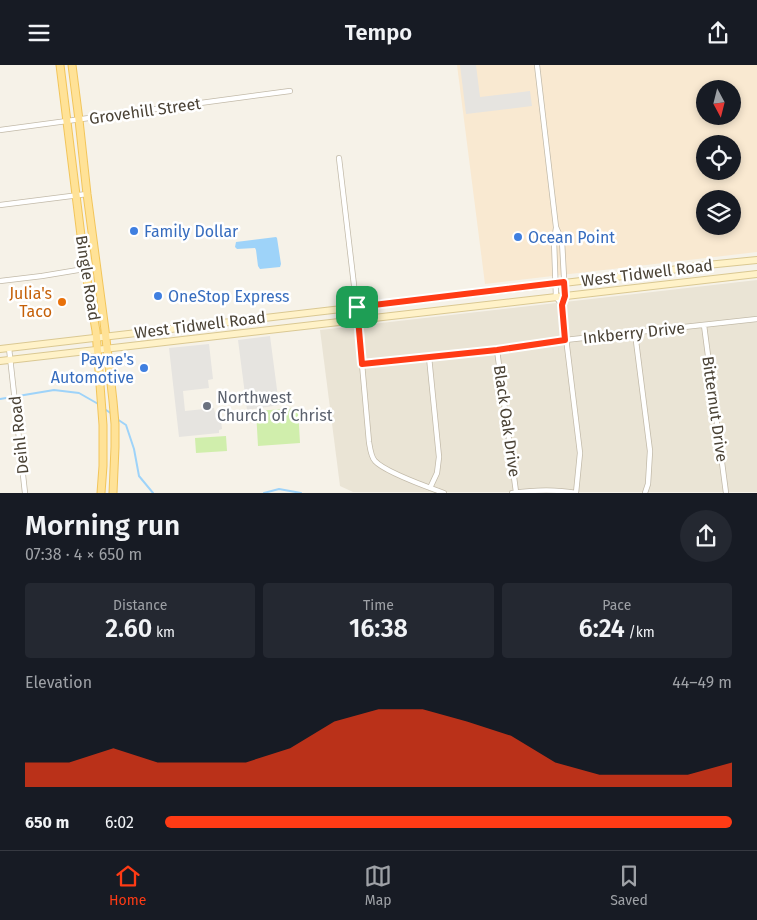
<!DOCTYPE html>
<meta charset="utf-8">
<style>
:root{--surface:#171b24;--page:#242831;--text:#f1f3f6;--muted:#9ea1a6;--line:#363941;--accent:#ff3b15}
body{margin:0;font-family:"Fira Sans",sans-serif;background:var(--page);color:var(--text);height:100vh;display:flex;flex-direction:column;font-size:19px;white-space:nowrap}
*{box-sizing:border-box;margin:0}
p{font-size:16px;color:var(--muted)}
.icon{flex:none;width:28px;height:28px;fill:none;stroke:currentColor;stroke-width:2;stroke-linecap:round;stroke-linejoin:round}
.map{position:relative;height:428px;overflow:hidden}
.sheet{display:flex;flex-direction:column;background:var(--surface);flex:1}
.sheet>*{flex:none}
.needle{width:32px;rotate:173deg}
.buttons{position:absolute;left:696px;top:15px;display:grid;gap:10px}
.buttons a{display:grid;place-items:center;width:45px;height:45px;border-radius:50%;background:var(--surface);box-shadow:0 2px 8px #0003;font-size:25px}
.pin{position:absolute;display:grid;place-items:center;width:42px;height:42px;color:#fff;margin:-21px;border-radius:10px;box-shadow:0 2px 8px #0006}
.round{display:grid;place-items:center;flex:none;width:52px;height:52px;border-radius:26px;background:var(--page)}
.overview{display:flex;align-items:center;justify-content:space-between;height:85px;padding:0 25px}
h1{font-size:28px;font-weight:600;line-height:38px}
.metrics{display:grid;grid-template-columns:repeat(3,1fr);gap:8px;height:85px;padding:5px 25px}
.metrics div{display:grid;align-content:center;border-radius:5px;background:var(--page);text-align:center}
.metrics b{font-size:25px;font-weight:600}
.metrics small{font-size:14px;font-weight:400}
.metrics p{font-size:14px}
.chart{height:140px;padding:10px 25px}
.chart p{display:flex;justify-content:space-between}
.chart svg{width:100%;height:90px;margin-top:5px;fill:var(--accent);opacity:.7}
ul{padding:0 25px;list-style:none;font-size:16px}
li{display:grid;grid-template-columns:80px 60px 1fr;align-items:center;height:38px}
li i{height:12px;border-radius:6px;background:var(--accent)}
header{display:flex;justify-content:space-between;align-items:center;height:65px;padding:0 25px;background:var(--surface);font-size:22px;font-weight:600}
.tab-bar{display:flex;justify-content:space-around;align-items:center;height:70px;border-top:1px solid var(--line);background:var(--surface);font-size:14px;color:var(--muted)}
.tab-bar a{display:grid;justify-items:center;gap:2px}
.tab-bar .active{color:var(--accent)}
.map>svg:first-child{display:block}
</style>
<header><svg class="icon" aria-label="menu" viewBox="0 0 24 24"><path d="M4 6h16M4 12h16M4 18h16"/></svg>Tempo<svg class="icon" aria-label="share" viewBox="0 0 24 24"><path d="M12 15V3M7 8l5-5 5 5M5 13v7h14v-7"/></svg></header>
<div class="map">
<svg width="757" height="428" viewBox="0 0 757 428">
<rect width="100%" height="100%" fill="#f6f2e8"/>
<path fill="#eae4d5" d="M757,215V427H353L340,421L320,265Z"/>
<path fill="#f9e9d1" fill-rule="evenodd" d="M457,0H757V187L485,219ZM705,24H732V51H705ZM705,79H732V106H705ZM705,134H732V161H705Z"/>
<path fill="#d0eeac" d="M298,343L300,378L258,381L256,346Z
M226,371L227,386L196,388L195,373Z"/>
<path fill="#e6e4e0" d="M460,0H476L480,32L530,26L532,41L466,49Z
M270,271L279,340L247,345L238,275Z
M209,279L213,314L208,315L209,323L183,326L185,346L214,343L215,348L220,347L222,364L219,365V368L179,372L169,283Z"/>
<path fill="#9ed3f9" d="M276,172L277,173L281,199L280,202L260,204L258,201L256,185L255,183L237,184L235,182L236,177Z"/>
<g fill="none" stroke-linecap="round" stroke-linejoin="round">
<path stroke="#9ed3f9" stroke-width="2" d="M0,334L54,325L79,328L100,340
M103,343L112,349
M117,354L126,360L134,384L139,411L153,428
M264,428L279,424L301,428"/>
<defs>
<path id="street" d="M537,0L556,162L562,176L565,231L562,240L580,388L576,428
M0,65L290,26
M339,93L358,254L369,377C370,383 371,392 375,396C384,406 430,423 444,428
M0,140L87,129
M556,163L554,176L556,232L562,240
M0,216L42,211L96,202
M704,260L726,428
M635,268L650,386L648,419L645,428
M9,283L25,428
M497,285L516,427
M429,292L439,392L437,408L430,423
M362,299L497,285L565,275L757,254
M512,428C533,425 555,424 576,428"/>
<path id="secondary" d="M0,284L658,207L697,201L757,195
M0,296L757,209"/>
<path id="primary" d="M60,0L85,203L96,266L103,360V401L101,428
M72,0L79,55L87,129L105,265L113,336L115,359V382L113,428"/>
</defs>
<use href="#street" stroke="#c2baa9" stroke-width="6"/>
<use href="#secondary" stroke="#dac892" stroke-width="8"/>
<use href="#primary" stroke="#f2c55a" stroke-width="9"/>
<use href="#street" stroke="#fff" stroke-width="4.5"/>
<use href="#secondary" stroke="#fff2c8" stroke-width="6"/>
<use href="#primary" stroke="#ffe297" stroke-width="7"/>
</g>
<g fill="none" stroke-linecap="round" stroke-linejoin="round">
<defs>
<path id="route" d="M564,217L565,231L562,240L565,275L497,285L362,299L357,242Z"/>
</defs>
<use href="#route" stroke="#fff" stroke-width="10"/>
<use href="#route" stroke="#ff3b15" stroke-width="6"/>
</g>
<g fill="#3f7fe0" stroke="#fff" stroke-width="2">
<circle cx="134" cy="166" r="5"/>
<circle cx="518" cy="172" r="5"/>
<circle cx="158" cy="231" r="5"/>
<circle cx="144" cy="303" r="5"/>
</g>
<circle fill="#e8710a" stroke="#fff" stroke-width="2" cx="62" cy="237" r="5"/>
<circle fill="#6b7280" stroke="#fff" stroke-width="2" cx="207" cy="341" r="5"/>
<g text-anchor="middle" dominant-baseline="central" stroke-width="5" stroke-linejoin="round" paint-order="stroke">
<g font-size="16" fill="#4a4235" stroke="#fff">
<text transform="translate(145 46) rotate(-8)">Grovehill Street</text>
<text transform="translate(647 208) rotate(-7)">West Tidwell Road</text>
<text transform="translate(88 213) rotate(81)">Bingle Road</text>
<text transform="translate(200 260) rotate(-7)">West Tidwell Road</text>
<text transform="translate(634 268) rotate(-6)">Inkberry Drive</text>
<text transform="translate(715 344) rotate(82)">Bitternut Drive</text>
<text transform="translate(507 356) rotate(82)">Black Oak Drive</text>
<text transform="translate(19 370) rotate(-96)">Deihl Road</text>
</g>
<g font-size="16" fill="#366cbe" stroke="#fff" text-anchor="start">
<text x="144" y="166">Family Dollar</text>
<text x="528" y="172">Ocean Point</text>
<text x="168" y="231">OneStop Express</text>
<text x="134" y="294" text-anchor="end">Payne's<tspan x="134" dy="18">Automotive</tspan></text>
</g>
<g font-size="16" fill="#c56008" stroke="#fff" text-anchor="end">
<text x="52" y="228">Julia's<tspan x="52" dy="18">Taco</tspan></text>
</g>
<g font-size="16" fill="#5b616d" stroke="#fff" text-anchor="start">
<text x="217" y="332">Northwest<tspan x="217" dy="18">Church of Christ</tspan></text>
</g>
</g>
</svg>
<div class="buttons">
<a><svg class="needle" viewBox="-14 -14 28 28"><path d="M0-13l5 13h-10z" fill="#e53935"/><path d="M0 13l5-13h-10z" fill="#9ea1a6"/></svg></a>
<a><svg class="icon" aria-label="locate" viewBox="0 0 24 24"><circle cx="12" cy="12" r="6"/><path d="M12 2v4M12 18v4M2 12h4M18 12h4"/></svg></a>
<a><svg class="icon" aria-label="layers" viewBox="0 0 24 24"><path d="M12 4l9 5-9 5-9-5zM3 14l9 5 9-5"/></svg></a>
</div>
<div class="pin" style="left:357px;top:242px;background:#1e9e55"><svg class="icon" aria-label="arrive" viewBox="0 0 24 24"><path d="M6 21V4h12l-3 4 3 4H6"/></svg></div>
</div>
<section class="sheet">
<div class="overview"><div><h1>Morning run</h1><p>07:38 · 4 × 650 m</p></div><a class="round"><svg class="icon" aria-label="share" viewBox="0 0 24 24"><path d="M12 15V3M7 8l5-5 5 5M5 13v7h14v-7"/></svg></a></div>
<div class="metrics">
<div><p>Distance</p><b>2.60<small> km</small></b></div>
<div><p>Time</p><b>16:38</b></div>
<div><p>Pace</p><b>6:24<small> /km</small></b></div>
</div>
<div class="chart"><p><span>Elevation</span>44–49 m</p>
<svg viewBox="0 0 160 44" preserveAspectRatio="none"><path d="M0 44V32L10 32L20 25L30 32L40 32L50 32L60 25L70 12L80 6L90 6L100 12L110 19L120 32L130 38L140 38L150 38L160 32V44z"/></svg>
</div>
<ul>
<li><b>650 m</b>6:02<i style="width:100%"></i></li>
</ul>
</section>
<nav class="tab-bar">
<a class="active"><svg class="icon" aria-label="home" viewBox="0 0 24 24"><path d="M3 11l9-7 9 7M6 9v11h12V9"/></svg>Home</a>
<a><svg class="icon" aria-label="map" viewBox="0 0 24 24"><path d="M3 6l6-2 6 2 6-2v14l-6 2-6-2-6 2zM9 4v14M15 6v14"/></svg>Map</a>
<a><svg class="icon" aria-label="saved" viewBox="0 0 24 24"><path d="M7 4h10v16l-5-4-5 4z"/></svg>Saved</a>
</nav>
